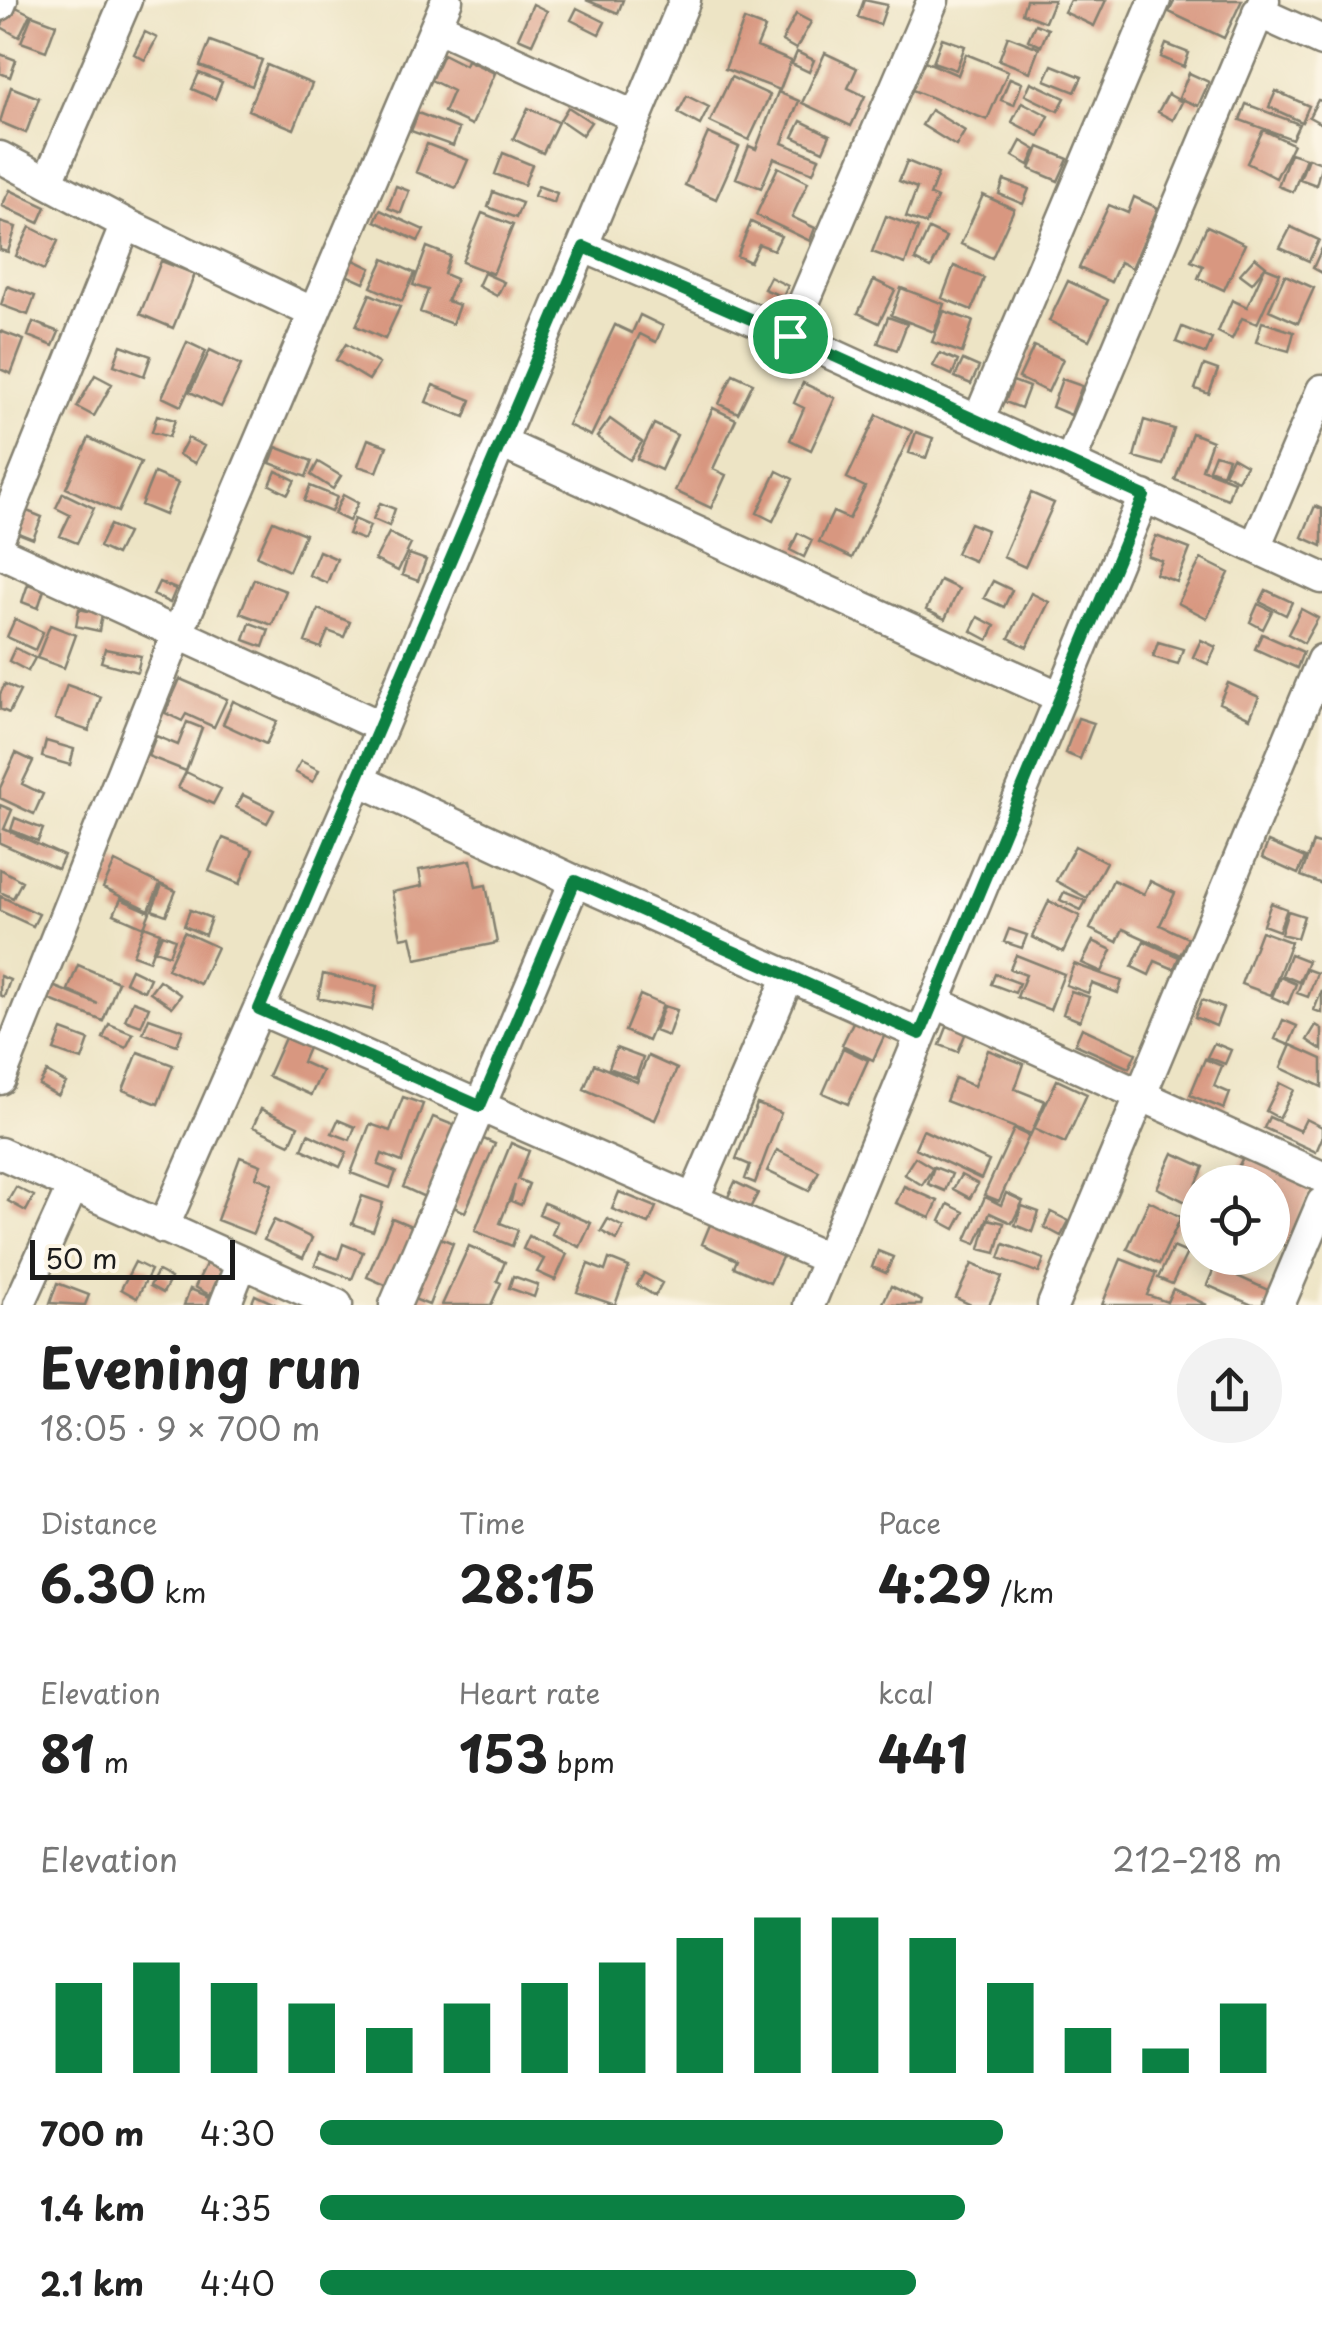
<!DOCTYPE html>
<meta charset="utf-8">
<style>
:root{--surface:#fff;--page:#f2f2f2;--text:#222;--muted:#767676;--accent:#0b8043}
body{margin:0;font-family:"Playpen Sans",sans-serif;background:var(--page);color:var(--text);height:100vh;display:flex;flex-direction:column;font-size:38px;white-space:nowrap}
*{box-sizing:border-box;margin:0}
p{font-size:32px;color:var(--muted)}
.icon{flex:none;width:55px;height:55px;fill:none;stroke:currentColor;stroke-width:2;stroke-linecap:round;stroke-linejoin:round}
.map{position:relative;height:1305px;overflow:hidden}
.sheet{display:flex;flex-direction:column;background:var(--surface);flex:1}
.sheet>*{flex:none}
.fabs{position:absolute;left:1180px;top:1165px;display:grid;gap:20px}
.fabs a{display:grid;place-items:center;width:110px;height:110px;border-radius:50%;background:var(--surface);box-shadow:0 5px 25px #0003;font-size:50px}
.scale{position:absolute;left:30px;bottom:25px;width:205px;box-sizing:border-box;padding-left:10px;border:5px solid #1c1c1c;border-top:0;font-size:28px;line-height:35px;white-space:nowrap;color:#1c1c1c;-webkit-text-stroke:8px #fcf5e5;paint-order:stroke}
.pin{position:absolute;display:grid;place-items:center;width:85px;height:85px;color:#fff;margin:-42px;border:5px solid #fff;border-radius:50%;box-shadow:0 2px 10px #0007}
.round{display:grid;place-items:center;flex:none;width:105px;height:105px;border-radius:52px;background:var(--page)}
.head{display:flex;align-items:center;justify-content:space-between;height:170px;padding:0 40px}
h1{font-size:55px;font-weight:700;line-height:75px}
.figures{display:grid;grid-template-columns:repeat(3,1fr);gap:15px;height:170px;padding:10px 40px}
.figures div{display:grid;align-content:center}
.figures b{font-size:50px;font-weight:700}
.figures small{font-size:28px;font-weight:400}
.figures p{font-size:28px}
.chart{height:280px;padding:20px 40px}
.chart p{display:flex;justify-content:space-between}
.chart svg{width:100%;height:180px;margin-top:10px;stroke:var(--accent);stroke-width:6}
ul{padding:0 40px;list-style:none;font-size:32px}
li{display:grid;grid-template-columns:160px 120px 1fr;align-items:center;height:75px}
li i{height:25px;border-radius:12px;background:var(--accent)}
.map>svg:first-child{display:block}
</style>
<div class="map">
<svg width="1322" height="1305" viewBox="0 0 1322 1305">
<rect width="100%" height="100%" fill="#fcf5e5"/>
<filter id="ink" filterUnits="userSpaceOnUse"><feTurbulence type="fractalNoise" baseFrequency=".01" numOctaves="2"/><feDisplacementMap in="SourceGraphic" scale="20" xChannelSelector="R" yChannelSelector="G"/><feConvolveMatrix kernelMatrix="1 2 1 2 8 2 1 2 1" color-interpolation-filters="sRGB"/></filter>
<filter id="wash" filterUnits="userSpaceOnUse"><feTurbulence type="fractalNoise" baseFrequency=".0048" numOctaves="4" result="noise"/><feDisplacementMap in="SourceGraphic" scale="40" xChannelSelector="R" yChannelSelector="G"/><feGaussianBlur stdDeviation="2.25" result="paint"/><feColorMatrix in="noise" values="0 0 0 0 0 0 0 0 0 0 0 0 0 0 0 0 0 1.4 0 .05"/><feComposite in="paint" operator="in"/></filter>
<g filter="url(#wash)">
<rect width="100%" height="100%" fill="#ede4c5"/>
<g id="blocks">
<path fill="#d89780" d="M586,0H623L618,13Z
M864,0L887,5L880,25L858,17Z
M1026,0H1054L1045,22L1022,13Z
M1070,0H1106L1094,26L1064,12Z
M1175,0H1242L1224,38L1169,12Z
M533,4L547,11L532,44L518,38Z
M12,5L30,14L19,37L1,27Z
M577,8L605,22L599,34L571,20Z
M796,14L811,22L796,49L782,41Z
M32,15L56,24L46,51L21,42Z
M744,20L765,28L757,47L791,61L780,90L725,69Z
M1035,24L1048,29L1041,46L1028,40Z
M145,32L157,38L145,60L134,54Z
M1008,36L1039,48L1030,72L999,60Z
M942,38L965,46L956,70L933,62Z
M210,41L262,60L252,86L200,66Z
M1166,44L1189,53L1184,67L1161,57Z
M797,52L814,60L809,72L792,64Z
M825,53L857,68L848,88L865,96L851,126L802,103Z
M0,54L16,60L10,77L0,73Z
M443,54L465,65L467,60L495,73L472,125L444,112L453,91L431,80Z
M966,54L1008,71L987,120L910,89L922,60L958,75Z
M267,65L312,84L294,129L248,110Z
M1052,65L1082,77L1075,92L1045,80Z
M199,73L222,82L215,99L192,89Z
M1189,73L1209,82L1198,106L1179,98Z
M731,77L770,95L749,140L710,122Z
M1010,78L1022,83L1014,105L1001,100Z
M1031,82L1065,98L1058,111L1025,95Z
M11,87L39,98L26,133L0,122Z
M1276,91L1309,106L1302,122L1269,107Z
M778,92L799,101L782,143L819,158L813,173L774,158L761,188L736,178L749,146L756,149Z
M1168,94L1182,102L1173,120L1158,112Z
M687,96L709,107L700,125L678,113Z
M1318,100L1322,101V124L1309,117Z
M1022,102L1049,116L1039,136L1012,122Z
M1246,104L1299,124L1292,139L1240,120Z
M568,107L591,122L582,135L560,120Z
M528,108L558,122L543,153L513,139Z
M931,110L965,131L956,146L922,125Z
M418,113L459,129L453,146L411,131Z
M801,121L830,135L823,151L793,137Z
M1263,130L1293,144L1276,178L1247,163Z
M708,133L739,147L716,199L685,185Z
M1021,141L1036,150L1029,165L1013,156Z
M427,144L468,160L456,188L416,172Z
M1039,147L1068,159L1058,181L1030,169Z
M503,153L532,165L524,185L495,174Z
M1290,153L1306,158L1293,192L1278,186Z
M1308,158L1322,163L1316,185L1300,179Z
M907,161L938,174L930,195L937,198L926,224L906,217L917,188L899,181Z
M778,167L808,182L792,217L815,228L810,241L756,215Z
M1004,180L1029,189L1023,204L999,194Z
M396,186L409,191L401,213L388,208Z
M538,186L557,193L554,203L534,196Z
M10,190L46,207L39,223L2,206Z
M493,192L522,203L516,218L488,207Z
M983,195L1014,209L992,258L961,244Z
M1134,197L1158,208L1132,268L1120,262L1111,282L1079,268L1109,205L1128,213Z
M380,210L424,230L418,241L375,221Z
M482,213L513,225L493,274L462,262Z
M886,216L918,228L905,264L872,252Z
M0,222L16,227L8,252L0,250Z
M751,222L781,236L774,250L759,244L750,262L737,256Z
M1207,226L1245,244L1224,290L1198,278L1203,266L1191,261Z
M30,227L58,241L44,270L16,256Z
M1291,227L1319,240L1309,261L1280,248Z
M929,229L946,237L931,268L915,260Z
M427,247L450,256L444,274L456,279L447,301L459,305L452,324L420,312L428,290L413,285Z
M1322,248V273L1313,268Z
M1255,257L1266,266L1252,283L1240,274Z
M384,259L415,273L402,301L371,287Z
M354,260L371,268L364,283L346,275Z
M161,261L195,274L173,328L140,314Z
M954,266L984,278L972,310L942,298Z
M1265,267L1280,273L1257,324L1242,318L1232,339L1218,332L1232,300L1247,307Z
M484,273L504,282L497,296L478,286Z
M1285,275L1314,288L1298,323L1269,310Z
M770,277L788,286L783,297L764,289Z
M874,280L895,290L879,323L858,313Z
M1068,281L1108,300L1089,340L1049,321Z
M7,286L35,296L28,315L1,305Z
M901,288L944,304L934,332L891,315Z
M370,294L400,307L385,339L356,326Z
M944,311L973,321L962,353L932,342Z
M640,315L663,326L656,342L640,334L591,436L568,425L615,325L632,333Z
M888,317L907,324L897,350L878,343Z
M33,322L59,332L53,346L28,336Z
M1262,322L1294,332L1289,351L1256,342Z
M1182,327L1212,339L1206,354L1176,342Z
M0,331L24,340L11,374L0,369Z
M187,342L206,351L181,406L162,397Z
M346,344L379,364L369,380L336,360Z
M121,345L151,356L144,376L114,365Z
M1034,346L1063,359L1048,392L1019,378Z
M210,350L241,365L221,407L190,392Z
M940,353L958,361L952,375L933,366Z
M963,360L979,367L971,384L955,377Z
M1204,365L1218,370L1209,394L1195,389Z
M733,374L753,383L738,413L719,404Z
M95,375L112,384L94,416L77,407Z
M1062,379L1082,386L1071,415L1052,407Z
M1013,381L1029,387L1021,408L1005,402Z
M803,383L835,398L811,450L790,440L804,408L794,403Z
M433,385L471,400L465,417L426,402Z
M713,408L736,419L713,469L726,475L711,508L675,491Z
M157,415L175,420L169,437L152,432Z
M877,415L912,431L852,558L819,542L833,512L849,519L865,487L847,478Z
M610,419L642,442L630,460L597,437Z
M1144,420L1174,429L1163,465L1134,457Z
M654,424L677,435L661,470L637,459Z
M916,432L933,438L926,458L909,453Z
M1192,433L1212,441L1202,469L1234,481L1228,499L1175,480Z
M89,438L141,462L118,512L66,488Z
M188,438L204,446L195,463L179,455Z
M368,439L387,446L377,472L358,466Z
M276,447L312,461L306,477L270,463Z
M1215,454L1228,458L1222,474L1209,469Z
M1232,457L1246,465L1238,480L1224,473Z
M318,462L341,476L333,489L311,475Z
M276,471L295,480L288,494L270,485Z
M777,471L793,479L773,521L757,513Z
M154,473L178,483L165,515L141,505Z
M310,486L337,497L331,512L304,501Z
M63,493L94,508L77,543L60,536L70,515L56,508Z
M1031,493L1054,503L1025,567L1003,557Z
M343,495L358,503L349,521L334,514Z
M380,503L395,509L389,526L373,519Z
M1315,506L1322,509V546L1302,537Z
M27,511L42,517L33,539L18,533Z
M354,519L370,526L364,540L348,534Z
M273,521L305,534L289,571L257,556Z
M970,523L987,530L974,561L956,553Z
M110,525L127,533L116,555L99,547Z
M389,533L411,544L398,571L375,560Z
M798,533L812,540L804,557L790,550Z
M1156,536L1190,549L1177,582L1156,574L1162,561L1148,556Z
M319,551L337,559L327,583L309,575Z
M409,554L426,560L418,581L402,575Z
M1201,559L1229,573L1207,618L1178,603Z
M254,579L286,591L272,625L240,613Z
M940,580L959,589L945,619L926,610Z
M993,581L1012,590L1004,607L984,598Z
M159,582L176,589L170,603L153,595Z
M28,584L44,590L38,608L22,602Z
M1266,590L1292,602L1286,615L1260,602Z
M1031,593L1049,602L1027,647L1009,638Z
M1258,604L1272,611L1263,629L1250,622Z
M79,609L102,614L99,631L76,626Z
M318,609L350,622L344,637L328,631L321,648L305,642Z
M1301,609L1318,618L1304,643L1288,634Z
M978,617L995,626L988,640L971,631Z
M15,619L43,632L35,650L7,637Z
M250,623L269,630L263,647L244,640Z
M50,625L76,635L64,668L37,658Z
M1262,634L1303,652L1297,668L1255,649Z
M1201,640L1216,647L1208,664L1193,657Z
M1158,642L1183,649L1178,664L1153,657Z
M15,648L35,658L28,671L9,661Z
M105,649L141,656L137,672L101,662Z
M180,679L227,699L214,727L186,714L182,721L165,713Z
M1228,683L1259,697L1250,718L1219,703Z
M5,684L20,691L9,713L0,709V694Z
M67,685L101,697L89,731L55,719Z
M233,701L277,721L266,744L223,724Z
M1078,718L1094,723L1080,759L1065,753Z
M187,722L202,728L186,771L148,756L156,736L178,745Z
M46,741L74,749L70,765L42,757Z
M16,753L33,761L22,784L43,794L34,814L0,798V788Z
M301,761L319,770L313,782L295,772Z
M186,772L221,789L213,804L178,788Z
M243,795L274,810L267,823L236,807Z
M0,805L12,810L4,829L64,856L58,869L0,843Z
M15,818L43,829L38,841L11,830Z
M223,838L253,850L240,884L209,871Z
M1268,842L1305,858L1298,874L1262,858Z
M1313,842L1322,845V884L1301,876Z
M1075,846L1106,862L1087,898L1056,881Z
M471,860L476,887L486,885L497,943L416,959L411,936L401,938L392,892L422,886L419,870Z
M115,862L160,884L149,910L103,888Z
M0,869L22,881L13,898L0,892Z
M1113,880L1144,894L1150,881L1175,893L1160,925L1188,938L1180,955L1123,929L1117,942L1090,929Z
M162,885L176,891L166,915L152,910Z
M1064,892L1086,901L1081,910L1060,900Z
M0,896L39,914L33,926L0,911Z
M121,899L150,912L144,927L114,914Z
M1049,901L1080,916L1063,952L1032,937Z
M1271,903L1287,909L1279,931L1263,925Z
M190,910L211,918L205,935L184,926Z
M1288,911L1304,916L1297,938L1281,934Z
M144,926L160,932L149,961L133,955Z
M1009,929L1027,935L1022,948L1004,942Z
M1261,931L1291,942L1271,995L1241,984Z
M184,932L217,947L200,984L167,969Z
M162,934L175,939L169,955L155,950Z
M1093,941L1112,950L1102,972L1082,963Z
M1144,941L1179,957L1174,969L1155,961L1149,975L1132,967Z
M1290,954L1308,961L1299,982L1282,975Z
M1016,955L1064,974L1050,1010L1017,997L1026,975L1010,969Z
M1074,964L1122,981L1118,993L1092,983L1088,993L1066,985Z
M78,965L118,982L103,1021L45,998L50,985L98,1004L68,990Z
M131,969L150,978L144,991L125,982Z
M1306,969L1317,973L1308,997L1297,993Z
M323,974L377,986L372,1010L318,998Z
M995,974L1019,983L1015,993L991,984Z
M0,976L10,980L4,997L0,995Z
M1280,977L1296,984L1288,1004L1272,997Z
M159,980L181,995L172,1007L150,992Z
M1322,990V1013L1314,1010Z
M1071,991L1089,997L1080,1021L1063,1014Z
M640,995L663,1005L648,1041L625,1031Z
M1202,1000L1223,1008L1216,1026L1195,1017Z
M133,1001L149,1007L141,1026L125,1020Z
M664,1006L677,1010L668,1036L655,1031Z
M856,1016L887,1030L873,1060L842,1045Z
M149,1018L183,1030L177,1045L143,1033Z
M1283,1020L1297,1026L1289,1045L1275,1039Z
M949,1022L967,1030L958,1052L940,1045Z
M109,1024L133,1034L126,1048L103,1038Z
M1316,1025L1322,1029V1050L1307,1040Z
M1082,1028L1136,1053L1129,1068L1075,1044Z
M62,1030L89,1040L82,1060L54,1050Z
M285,1038L308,1048L302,1062L322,1071L311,1095L268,1076Z
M1214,1043L1231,1050L1225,1064L1207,1057Z
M1291,1045L1322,1059V1087L1281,1068Z
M616,1048L643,1058L636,1078L609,1068Z
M843,1048L868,1060L848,1104L823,1093Z
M988,1050L1024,1064L1015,1089L1045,1101L1031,1134L946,1101L955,1078L974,1086Z
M138,1052L173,1065L158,1104L123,1090Z
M648,1056L677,1069L655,1120L584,1089L594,1064L637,1082Z
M1205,1059L1222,1066L1214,1086L1230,1093L1224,1109L1190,1095Z
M47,1072L66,1083L58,1096L39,1085Z
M1057,1080L1087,1094L1065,1143L1034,1129Z
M1280,1083L1294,1090L1279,1118L1266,1111Z
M403,1097L423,1104L402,1162L382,1154L378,1165L396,1172L390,1188L351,1173L370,1124L390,1131Z
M757,1104L781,1113L755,1183L745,1179L750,1165L736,1159Z
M261,1109L298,1126L290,1144L253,1127Z
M433,1117L458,1127L427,1198L403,1187Z
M1269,1117L1300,1131L1306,1119L1322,1127V1138L1316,1152L1264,1128Z
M338,1120L355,1127L350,1140L332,1133Z
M1014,1129L1029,1136L999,1201L984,1195Z
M923,1130L989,1161L981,1179L915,1148Z
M470,1133L495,1144L465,1212L440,1201Z
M308,1134L347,1152L340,1167L302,1149Z
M511,1143L529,1151L518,1179L529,1184L521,1205L511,1201L515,1185L500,1223L518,1230L512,1246L475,1231Z
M777,1150L819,1171L809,1191L767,1171Z
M1173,1153L1204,1167L1188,1203L1157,1188Z
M1244,1155L1313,1186L1286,1246L1272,1240V1182H1231Z
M240,1157L261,1165L256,1177L272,1184L253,1234L217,1220Z
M915,1157L933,1168L922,1185L904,1174Z
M934,1167L952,1174L945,1191L928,1184Z
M961,1175L978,1184L970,1198L953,1189Z
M735,1182L758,1193L750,1208L728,1197Z
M904,1186L938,1201L930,1218L896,1203Z
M16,1187L34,1196L26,1211L8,1201Z
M619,1192L656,1207L649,1224L612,1209Z
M1006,1193L1023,1201L1012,1223L990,1213L976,1244L966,1240L985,1197L1001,1205Z
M362,1196L383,1203L373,1231L352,1224Z
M1149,1201L1181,1217L1159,1264L1127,1249Z
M544,1203L591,1223L580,1247L552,1234L557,1222L539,1214Z
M948,1204L964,1212L955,1229L940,1221Z
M1022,1206L1039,1212L1032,1232L1015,1225Z
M1051,1212L1069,1221L1061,1236L1044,1227Z
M392,1218L416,1228L390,1287L367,1277Z
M608,1219L623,1227L617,1240L601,1231Z
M988,1219L1004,1223L996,1253L980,1249Z
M274,1220L312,1238L303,1258L264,1240Z
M712,1220L784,1253L770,1283L734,1267L737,1260L702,1244Z
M428,1233L453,1243L429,1305L404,1295Z
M529,1236L567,1254L555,1280L537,1272L544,1259L523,1249Z
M343,1244L363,1252L352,1279L315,1265L320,1252L338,1259Z
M1004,1244L1044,1259L1039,1273L999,1258Z
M469,1246L505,1262L497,1281L501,1283L491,1305H442Z
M1173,1247L1187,1253L1172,1284L1158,1278Z
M878,1251L893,1257L886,1273L872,1267Z
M609,1259L629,1267L615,1305L577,1292L588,1264L605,1271Z
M1121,1259L1156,1273L1147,1295L1167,1302L1173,1289L1207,1305H1102Z
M135,1262L151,1270L137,1298L121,1289Z
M207,1262L222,1269L210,1295L195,1287Z
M972,1264L1002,1277L989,1305H971L956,1298Z
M1215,1266L1277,1294L1272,1305H1252L1207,1285Z
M158,1271L171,1278L163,1293L150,1286Z
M644,1273L662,1283L655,1296L637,1285Z
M513,1276L538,1285L534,1297L509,1288Z
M57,1283L89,1295L85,1305L50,1303Z
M891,1286L922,1301L921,1305H882Z
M190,1289L210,1297L207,1305H184Z
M255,1295L277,1305H251Z"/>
</g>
</g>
<g filter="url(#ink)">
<use href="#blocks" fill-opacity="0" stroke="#848070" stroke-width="2.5"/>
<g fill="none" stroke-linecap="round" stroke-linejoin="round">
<defs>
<path id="minor" d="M0,5L2,0
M1258,12L1322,41
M436,26L636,117
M0,157L126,224L314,313
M48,181L126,0
M584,247L790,335L1322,578
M790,335L933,0
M978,421L1155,0
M501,443L1060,697
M1070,462L1264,0
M0,536L126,224
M1255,547L1322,390
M0,552L382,727
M359,780L575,881L920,1034
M575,881L480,1106L828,1259
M934,1002L1322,1177
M259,1009L480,1106L395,1305
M0,1079L177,635L447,0
M0,1153L337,1305
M694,1198L789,976
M163,1228L382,727L685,0
M19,1305L73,1186
M225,1305L242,1262
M809,1305L1144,496
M1053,1305L1322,660
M1279,1305L1322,1203"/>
</defs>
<use href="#minor" stroke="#848070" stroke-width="35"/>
<use href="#minor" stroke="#fff" stroke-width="30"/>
</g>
</g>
<g fill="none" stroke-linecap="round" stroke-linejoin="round" filter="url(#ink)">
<defs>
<path id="route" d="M584,247L790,336L1144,496L920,1034L575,881L480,1106L259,1009Z"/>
</defs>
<use href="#route" stroke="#fff" stroke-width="20"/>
<use href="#route" stroke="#0b8043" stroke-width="12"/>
</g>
</svg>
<div class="fabs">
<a><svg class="icon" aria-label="locate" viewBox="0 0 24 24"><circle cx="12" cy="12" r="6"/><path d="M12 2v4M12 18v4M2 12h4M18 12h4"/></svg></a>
</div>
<div class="scale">50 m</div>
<div class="pin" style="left:790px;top:336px;background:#1e9e55"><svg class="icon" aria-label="arrive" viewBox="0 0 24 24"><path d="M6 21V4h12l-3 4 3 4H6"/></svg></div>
</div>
<section class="sheet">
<div class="head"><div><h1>Evening run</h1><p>18:05 · 9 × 700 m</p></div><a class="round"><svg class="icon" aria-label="share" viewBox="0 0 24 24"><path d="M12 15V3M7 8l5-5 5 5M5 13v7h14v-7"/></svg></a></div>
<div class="figures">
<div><p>Distance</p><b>6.30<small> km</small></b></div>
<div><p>Time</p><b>28:15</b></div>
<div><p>Pace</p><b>4:29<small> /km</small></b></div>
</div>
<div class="figures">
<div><p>Elevation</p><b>81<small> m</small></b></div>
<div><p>Heart rate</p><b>153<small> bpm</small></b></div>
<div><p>kcal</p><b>441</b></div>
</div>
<div class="chart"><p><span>Elevation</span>212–218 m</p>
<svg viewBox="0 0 160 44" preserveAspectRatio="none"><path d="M5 44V22M15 44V17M25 44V22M35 44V27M45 44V33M55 44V27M65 44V22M75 44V17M85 44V11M95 44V6M105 44V6M115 44V11M125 44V22M135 44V33M145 44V38M155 44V27"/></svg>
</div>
<ul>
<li><b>700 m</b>4:30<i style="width:71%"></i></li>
<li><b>1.4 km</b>4:35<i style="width:67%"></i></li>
<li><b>2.1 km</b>4:40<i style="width:62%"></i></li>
</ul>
</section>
